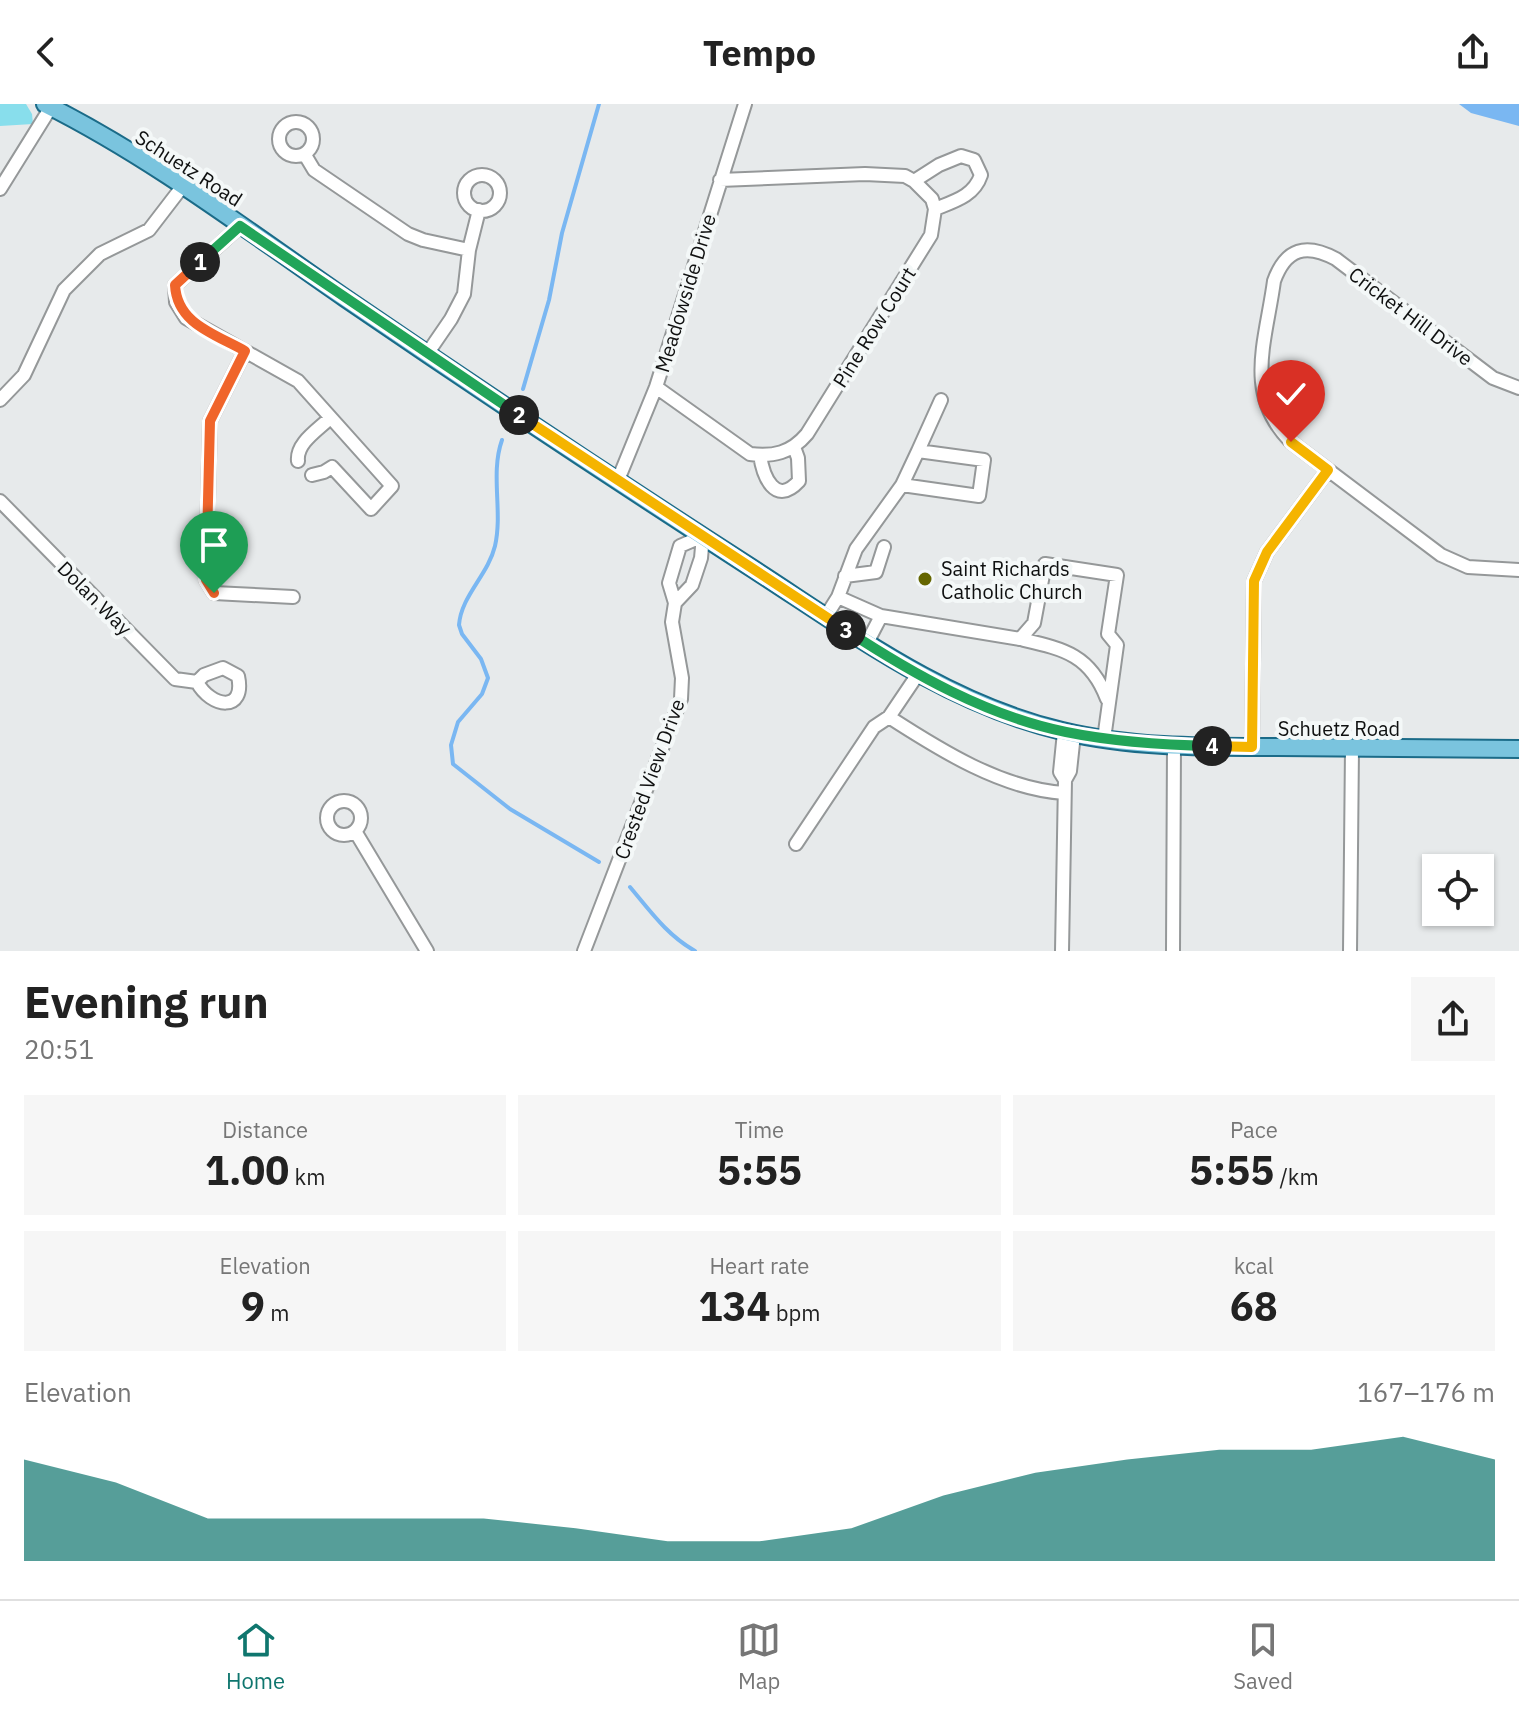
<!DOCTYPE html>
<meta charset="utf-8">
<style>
:root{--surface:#fff;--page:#f6f6f6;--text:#222;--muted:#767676;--line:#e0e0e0;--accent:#0f766e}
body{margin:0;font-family:"IBM Plex Sans",sans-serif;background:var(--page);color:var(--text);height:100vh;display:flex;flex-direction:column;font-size:30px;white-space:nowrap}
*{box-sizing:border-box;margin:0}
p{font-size:26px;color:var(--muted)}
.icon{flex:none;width:44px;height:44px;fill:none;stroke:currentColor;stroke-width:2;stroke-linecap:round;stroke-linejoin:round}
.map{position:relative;height:847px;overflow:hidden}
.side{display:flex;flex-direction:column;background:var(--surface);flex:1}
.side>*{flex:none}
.controls{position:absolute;left:1422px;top:750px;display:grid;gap:16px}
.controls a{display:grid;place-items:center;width:72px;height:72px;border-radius:0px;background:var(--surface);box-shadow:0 2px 6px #0004;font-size:40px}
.pin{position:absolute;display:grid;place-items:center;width:68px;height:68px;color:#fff;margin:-82px -34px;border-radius:50% 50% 50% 0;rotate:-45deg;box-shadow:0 0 8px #0007}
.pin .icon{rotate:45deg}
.km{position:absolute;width:40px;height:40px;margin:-20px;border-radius:50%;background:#222;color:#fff;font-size:22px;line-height:40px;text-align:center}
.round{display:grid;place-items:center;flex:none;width:84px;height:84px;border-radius:0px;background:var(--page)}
.overview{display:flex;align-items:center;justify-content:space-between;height:136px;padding:0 24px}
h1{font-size:44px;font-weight:700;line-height:60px}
.figures{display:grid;grid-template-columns:repeat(3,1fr);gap:12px;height:136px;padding:8px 24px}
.figures div{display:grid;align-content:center;border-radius:0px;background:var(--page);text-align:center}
.figures b{font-size:40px;font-weight:700}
.figures small{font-size:22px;font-weight:400}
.figures p{font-size:22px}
.chart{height:224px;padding:16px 24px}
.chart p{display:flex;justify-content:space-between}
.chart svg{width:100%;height:144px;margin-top:8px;fill:var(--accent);opacity:.7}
header{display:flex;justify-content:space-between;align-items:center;height:104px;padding:0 24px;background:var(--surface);font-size:36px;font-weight:700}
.dock{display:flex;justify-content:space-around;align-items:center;height:112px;border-top:2px solid var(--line);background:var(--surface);font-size:22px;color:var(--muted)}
.dock a{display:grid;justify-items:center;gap:4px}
.dock .active{color:var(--accent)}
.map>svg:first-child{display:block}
</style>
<header><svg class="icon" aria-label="back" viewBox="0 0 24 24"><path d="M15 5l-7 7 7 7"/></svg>Tempo<svg class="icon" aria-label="share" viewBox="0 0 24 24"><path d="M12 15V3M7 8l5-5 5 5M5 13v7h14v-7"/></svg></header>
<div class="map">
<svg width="1519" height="847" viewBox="0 0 1519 847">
<rect width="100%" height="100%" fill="#e7eaeb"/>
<path fill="#88deec" d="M0,0H26L32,10L33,20L0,22Z"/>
<path fill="#7ab7f2" d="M1459,0H1519V22L1471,9Z"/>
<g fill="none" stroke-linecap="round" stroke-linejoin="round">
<path stroke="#7ab7f2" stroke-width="4" d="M523,285L549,196L562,129L599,0
M502,336C490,370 503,407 495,442C488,471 461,492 459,521L462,530L481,555L488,574L482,590L458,618L451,641L453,660L510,705L599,758
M630,783C651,808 667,831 695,847"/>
<defs>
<path id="minor" d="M279 35a17 17 0 1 1 34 0a17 17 0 1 1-34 0Z
M305,51L314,66L408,130L423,136L469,146
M464 89a18 18 0 1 1 36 0a18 18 0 1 1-36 0Z
M914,77L939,61L961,52L974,56L981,71C974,92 955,97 935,105
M0,85L51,3
M240,122L175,181L176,198L186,214L298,277L392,382L371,405L332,363L324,368L312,371
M245,247L210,317L206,476L214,489L293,493
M427,250L451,215L464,190L469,146L479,106
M656,283L750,350C773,353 791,349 807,330L931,131L935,105L932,95L914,77L905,72L865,70L720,76
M1519,284L1493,274L1336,155C1306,139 1286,144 1274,177C1266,237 1243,290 1291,338L1441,451L1468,463L1519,466
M0,296L24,271L64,186L100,150L149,126L182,83
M918,347L941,296
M760,351C763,372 775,403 799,377L798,354L794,343
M298,357C296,339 318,326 330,314
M618,376L656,283L745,0
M0,397L175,575L197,578
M845,472L876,468L884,443
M838,493L881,512L1020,535L1034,519L1045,460L1117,471L1108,530L1117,541L1104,635
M826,512L838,493L856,445L902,381L918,347L984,356L979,392L902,381
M1020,535C1063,545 1090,550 1107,595
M867,539L881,512
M223,564L238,572C246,609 211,604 197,578L204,571Z
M918,570L889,613C940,646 1002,685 1064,689
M1064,628L1060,668L1065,676
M1252,643L1254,477L1267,448L1328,366
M327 714a17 17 0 1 1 34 0a17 17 0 1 1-34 0Z
M355,727L427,847
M796,740L874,623L889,613
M584,847L681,595L682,574L672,518L675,499L692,481L701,454L703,432L680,442L669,479L675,499
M1062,847L1065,676L1070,667L1074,630
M1173,847L1174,641
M1350,847L1352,644"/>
<path id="major" d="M45,0C151,53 248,127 345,194C478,285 612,374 747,461C848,526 944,599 1062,627C1132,644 1206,643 1278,643C1358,644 1439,644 1519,645"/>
</defs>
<use href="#minor" stroke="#959899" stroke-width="16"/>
<use href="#major" stroke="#1b6b88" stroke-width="20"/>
<use href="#minor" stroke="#fff" stroke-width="12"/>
<use href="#major" stroke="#7ac4de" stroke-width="16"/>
</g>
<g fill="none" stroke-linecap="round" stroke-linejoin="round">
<defs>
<path id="split-1" d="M200,158L175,181C177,220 215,230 245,247L210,317L206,476L214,489"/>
<path id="split-2" d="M200,158L240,122L519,311"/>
<path id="split-3" d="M519,311L846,526"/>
<path id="split-4" d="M846,526C913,570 987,612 1066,628C1115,638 1163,641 1212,642"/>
<path id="split-5" d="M1212,642L1252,643L1254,477L1267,448L1328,366L1291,338"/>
</defs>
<use href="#split-1" stroke="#fff" stroke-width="16"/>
<use href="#split-2" stroke="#fff" stroke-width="16"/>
<use href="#split-3" stroke="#fff" stroke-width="16"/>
<use href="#split-4" stroke="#fff" stroke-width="16"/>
<use href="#split-5" stroke="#fff" stroke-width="16"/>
<use href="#split-1" stroke="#f0652b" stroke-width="10"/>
<use href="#split-2" stroke="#22a559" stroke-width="10"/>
<use href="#split-3" stroke="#f5b400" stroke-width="10"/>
<use href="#split-4" stroke="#22a559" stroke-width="10"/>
<use href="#split-5" stroke="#f5b400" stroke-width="10"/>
</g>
<circle fill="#656600" stroke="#f4f8f8" stroke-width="3" cx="925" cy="475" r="8"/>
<g text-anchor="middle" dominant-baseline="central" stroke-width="8" stroke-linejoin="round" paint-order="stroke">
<g font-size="20" fill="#0f1010" stroke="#f4f8f8">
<text transform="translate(189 64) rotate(33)">Schuetz Road</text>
<text transform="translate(685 189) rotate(-73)">Meadowside Drive</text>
<text transform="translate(1411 212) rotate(37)">Cricket Hill Drive</text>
<text transform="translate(874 223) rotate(-58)">Pine Row Court</text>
<text transform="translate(95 494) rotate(45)">Dolan Way</text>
<text x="1339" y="624">Schuetz Road</text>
<text transform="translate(649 675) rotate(-70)">Crested View Drive</text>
</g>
<g font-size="20" fill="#0f1010" stroke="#f4f8f8" text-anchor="start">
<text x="941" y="464">Saint Richards<tspan x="941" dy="23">Catholic Church</tspan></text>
</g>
</g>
</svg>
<div class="controls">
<a><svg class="icon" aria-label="locate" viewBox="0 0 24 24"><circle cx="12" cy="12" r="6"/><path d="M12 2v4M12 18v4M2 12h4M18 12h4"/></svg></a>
</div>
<div class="pin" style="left:214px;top:489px;background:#1e9e55"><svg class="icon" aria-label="arrive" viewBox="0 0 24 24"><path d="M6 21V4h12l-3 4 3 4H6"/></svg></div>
<div class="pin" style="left:1291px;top:338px;background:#d93025"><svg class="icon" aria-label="check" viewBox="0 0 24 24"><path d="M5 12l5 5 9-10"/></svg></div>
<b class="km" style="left:200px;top:158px">1</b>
<b class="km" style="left:519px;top:311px">2</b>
<b class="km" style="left:846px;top:526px">3</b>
<b class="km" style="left:1212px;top:642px">4</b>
</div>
<section class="side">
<div class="overview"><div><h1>Evening run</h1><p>20:51</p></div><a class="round"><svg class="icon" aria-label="share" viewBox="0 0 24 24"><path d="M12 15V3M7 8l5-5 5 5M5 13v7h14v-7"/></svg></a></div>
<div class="figures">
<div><p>Distance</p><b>1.00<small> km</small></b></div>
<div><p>Time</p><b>5:55</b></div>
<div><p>Pace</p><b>5:55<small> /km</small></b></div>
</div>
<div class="figures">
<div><p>Elevation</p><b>9<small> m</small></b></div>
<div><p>Heart rate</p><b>134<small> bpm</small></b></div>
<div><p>kcal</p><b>68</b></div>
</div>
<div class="chart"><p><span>Elevation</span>167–176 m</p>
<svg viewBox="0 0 160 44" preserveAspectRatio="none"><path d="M0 44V13L10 20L20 31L30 31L40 31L50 31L60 34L70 38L80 38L90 34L100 24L110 17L120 13L130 10L140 10L150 6L160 13V44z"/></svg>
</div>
</section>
<nav class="dock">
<a class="active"><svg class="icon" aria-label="home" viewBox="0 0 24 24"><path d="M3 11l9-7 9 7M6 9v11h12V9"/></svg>Home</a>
<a><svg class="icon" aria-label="map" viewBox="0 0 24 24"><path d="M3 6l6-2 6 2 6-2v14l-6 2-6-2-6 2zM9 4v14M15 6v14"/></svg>Map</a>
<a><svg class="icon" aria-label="saved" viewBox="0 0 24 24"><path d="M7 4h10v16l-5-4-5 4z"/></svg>Saved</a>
</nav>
